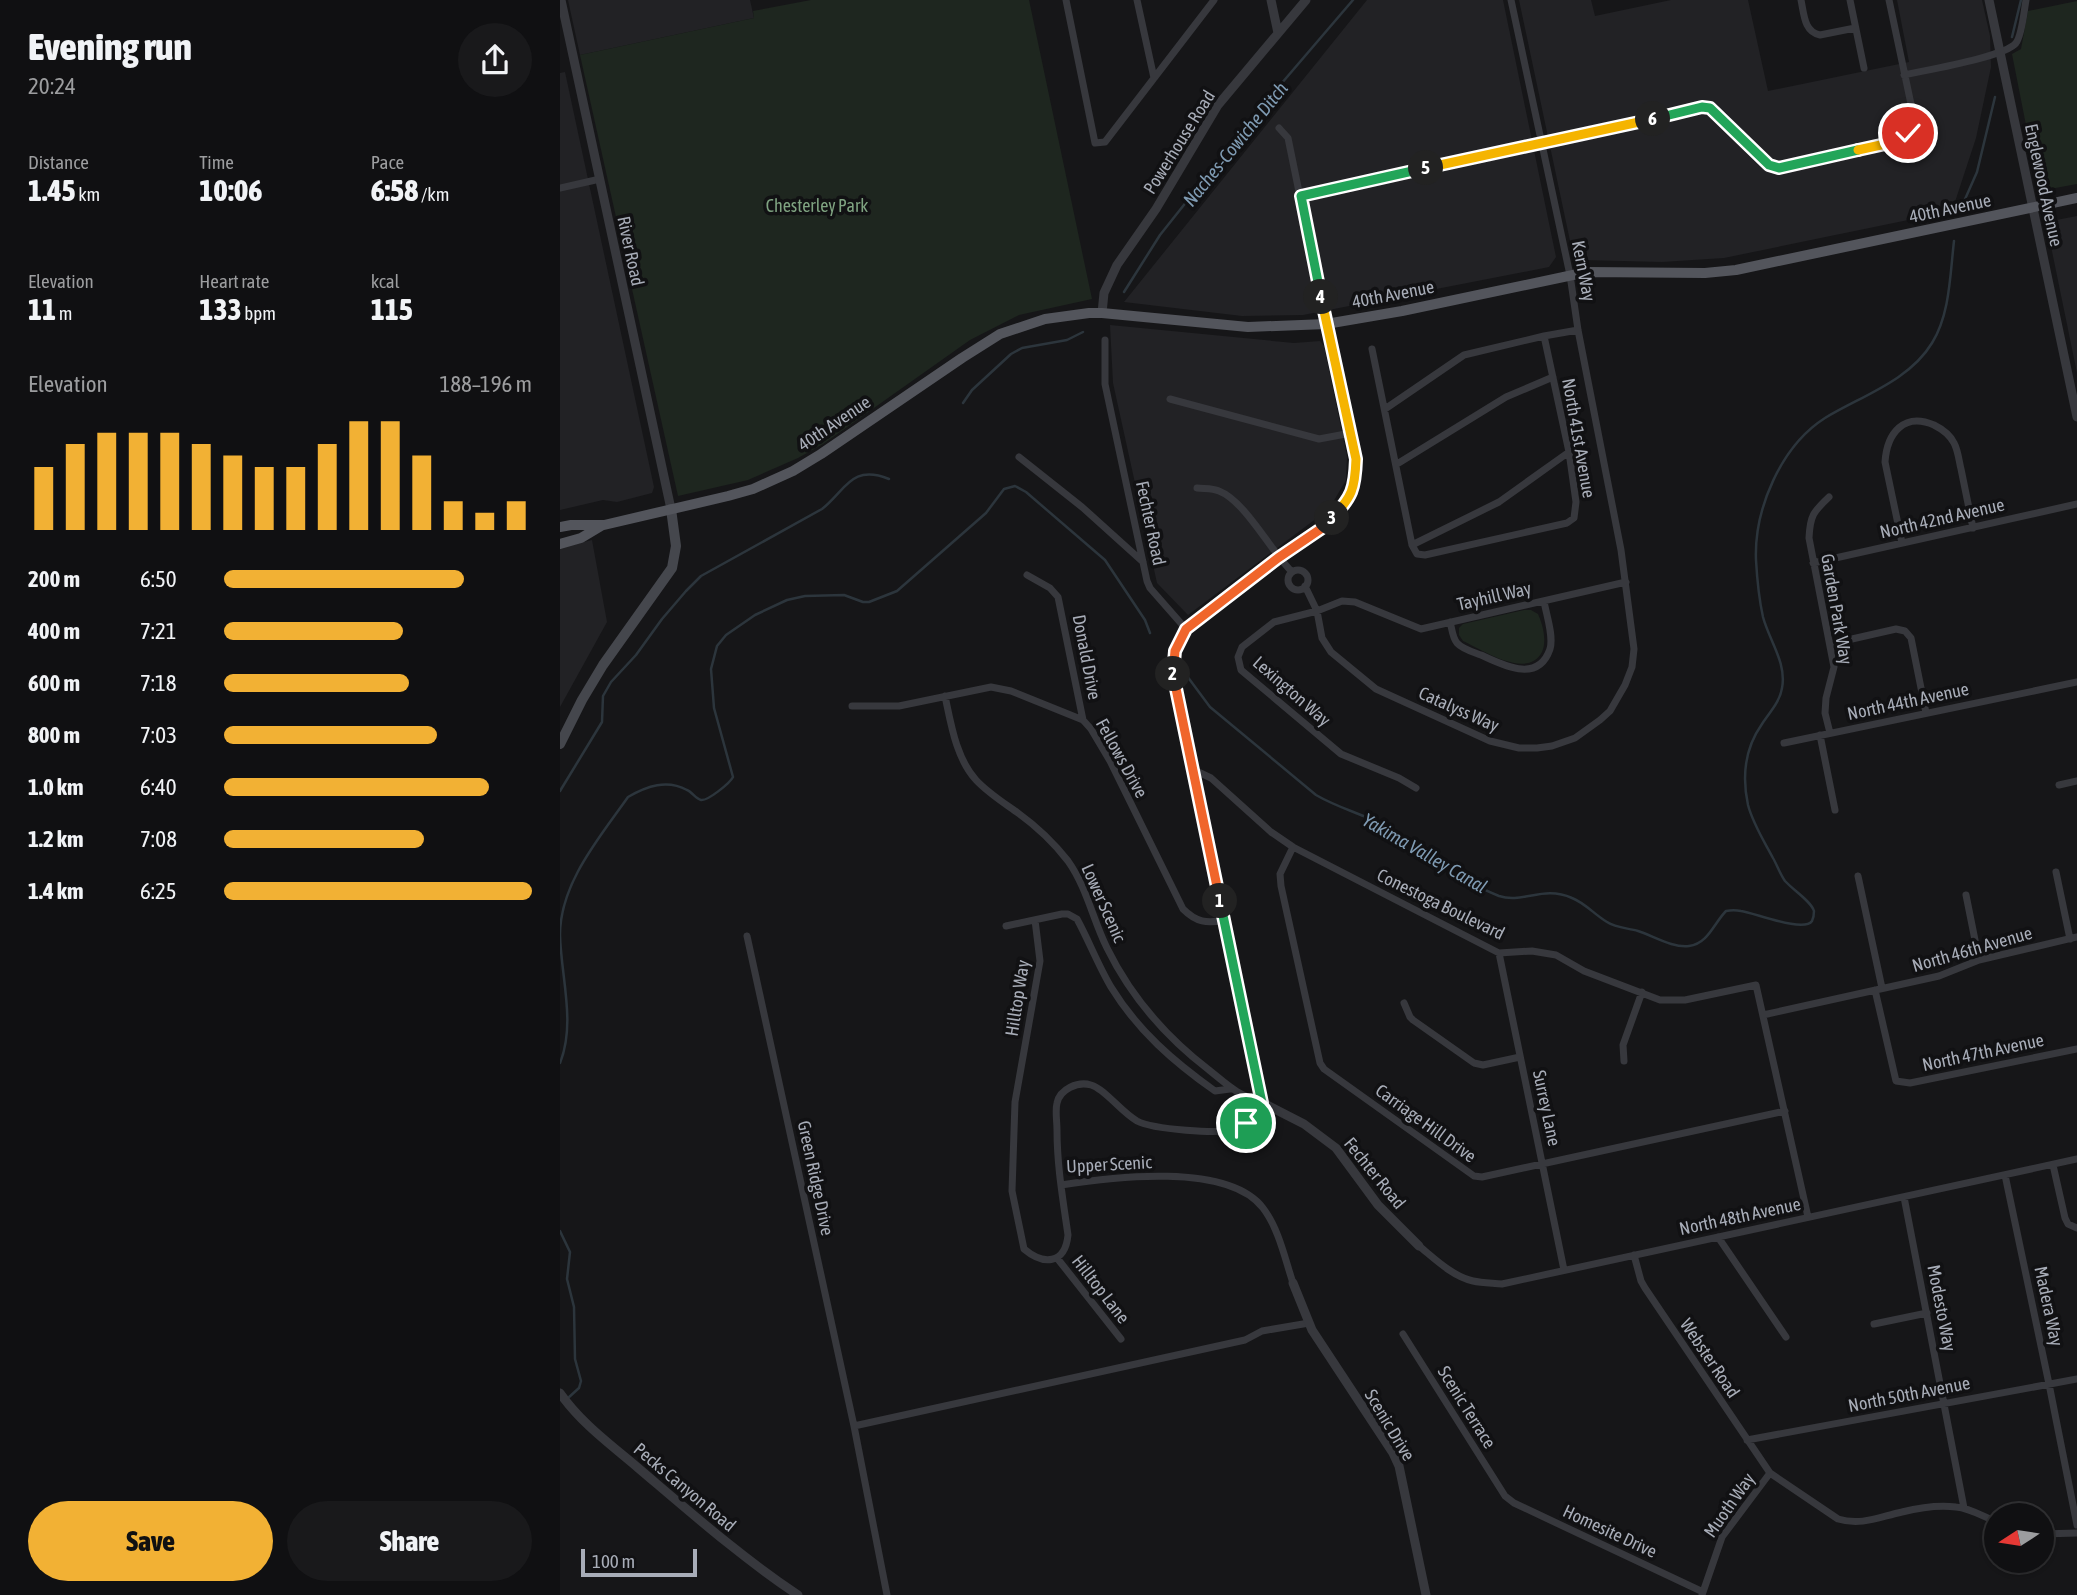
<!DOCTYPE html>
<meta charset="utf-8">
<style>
:root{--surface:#101012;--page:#19191b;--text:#f1f3f6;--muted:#9c9d9f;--line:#303032;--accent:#f2b134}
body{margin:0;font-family:"Asap Condensed",sans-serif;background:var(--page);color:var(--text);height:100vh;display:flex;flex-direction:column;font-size:26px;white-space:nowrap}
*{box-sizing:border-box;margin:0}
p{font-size:23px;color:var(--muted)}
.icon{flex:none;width:38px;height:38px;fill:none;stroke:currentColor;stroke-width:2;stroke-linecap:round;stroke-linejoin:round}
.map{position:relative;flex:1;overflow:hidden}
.side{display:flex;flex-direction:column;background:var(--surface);width:560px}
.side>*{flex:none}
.needle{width:46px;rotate:258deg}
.buttons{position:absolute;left:1424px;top:1503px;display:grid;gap:14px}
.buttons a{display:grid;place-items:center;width:70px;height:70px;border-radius:50%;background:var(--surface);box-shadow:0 2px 5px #0004,0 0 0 2px var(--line);font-size:35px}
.scale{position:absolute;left:21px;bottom:18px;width:116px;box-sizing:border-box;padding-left:7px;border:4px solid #a8adb8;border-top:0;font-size:19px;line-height:24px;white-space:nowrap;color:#a8adb8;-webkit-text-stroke:5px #111113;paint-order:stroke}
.pin{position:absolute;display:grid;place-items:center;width:60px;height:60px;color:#fff;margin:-30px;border:4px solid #fff;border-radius:50%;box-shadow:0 2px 7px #0007}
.km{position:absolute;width:35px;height:35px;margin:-18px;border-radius:50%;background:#222;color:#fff;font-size:19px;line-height:35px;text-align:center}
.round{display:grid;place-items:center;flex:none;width:74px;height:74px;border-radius:37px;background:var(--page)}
.overview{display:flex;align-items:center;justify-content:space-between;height:119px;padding:0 28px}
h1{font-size:38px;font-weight:800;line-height:52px}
.stats{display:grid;grid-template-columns:repeat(3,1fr);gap:10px;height:119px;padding:7px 28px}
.stats div{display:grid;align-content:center}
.stats b{font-size:30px;font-weight:800}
.stats small{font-size:19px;font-weight:400}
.stats p{font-size:19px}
.chart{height:196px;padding:14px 28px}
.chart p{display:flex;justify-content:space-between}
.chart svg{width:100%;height:126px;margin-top:7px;stroke:var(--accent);stroke-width:6}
.cta{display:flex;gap:14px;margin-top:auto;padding:14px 28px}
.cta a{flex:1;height:80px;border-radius:42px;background:var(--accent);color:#111;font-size:28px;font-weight:800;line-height:80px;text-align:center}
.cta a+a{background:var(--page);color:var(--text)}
ul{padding:0 28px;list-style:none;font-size:23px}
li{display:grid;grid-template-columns:112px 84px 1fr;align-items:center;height:52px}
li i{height:18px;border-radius:9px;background:var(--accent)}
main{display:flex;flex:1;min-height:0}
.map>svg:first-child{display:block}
</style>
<main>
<section class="side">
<div class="overview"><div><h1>Evening run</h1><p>20:24</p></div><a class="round"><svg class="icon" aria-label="share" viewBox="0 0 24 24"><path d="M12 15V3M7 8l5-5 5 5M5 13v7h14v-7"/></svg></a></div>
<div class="stats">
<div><p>Distance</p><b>1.45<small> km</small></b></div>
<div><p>Time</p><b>10:06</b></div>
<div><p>Pace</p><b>6:58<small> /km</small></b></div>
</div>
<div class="stats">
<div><p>Elevation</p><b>11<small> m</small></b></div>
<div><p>Heart rate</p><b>133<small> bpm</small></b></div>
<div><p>kcal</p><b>115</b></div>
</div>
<div class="chart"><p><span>Elevation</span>188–196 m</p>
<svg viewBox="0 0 160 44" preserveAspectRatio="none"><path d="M5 44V22M15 44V14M25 44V10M35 44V10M45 44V10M55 44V14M65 44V18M75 44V22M85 44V22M95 44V14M105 44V6M115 44V6M125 44V18M135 44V34M145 44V38M155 44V34"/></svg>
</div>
<ul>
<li><b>200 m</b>6:50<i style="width:78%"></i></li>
<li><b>400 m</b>7:21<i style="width:58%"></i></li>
<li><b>600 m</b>7:18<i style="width:60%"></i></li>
<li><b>800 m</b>7:03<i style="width:69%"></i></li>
<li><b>1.0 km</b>6:40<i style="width:86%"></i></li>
<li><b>1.2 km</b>7:08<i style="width:65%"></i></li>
<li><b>1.4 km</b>6:25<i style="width:100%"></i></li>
</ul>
<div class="cta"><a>Save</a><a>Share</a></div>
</section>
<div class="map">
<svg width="1517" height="1595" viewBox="0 0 1517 1595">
<rect width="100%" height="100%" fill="#161618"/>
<path fill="#222225" d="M8,0H190L194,18L20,55Z
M807,0H943L996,257L989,267L743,315L682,316L564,302Z
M959,0H1031L1035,16L1111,0H1188L1208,91L1349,62L1337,0H1422L1430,36L1431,67L1416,138L1392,211L1164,258L1102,262L1023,260L1013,255Z
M5,72L94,487L92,493L57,502L43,500L0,510V73Z
M1517,216V373L1486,222Z
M550,325L734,343L760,341L764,346L787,456L786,480L769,509L628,615L597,583L553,383Z
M32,540L47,622L0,707V548Z"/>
<path fill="#1e261f" d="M251,0H469L532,299L459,315L410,340L263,444L238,458L188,480L118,496L20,55L194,18L193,11Z
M1517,1V184L1479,191L1452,54L1461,49L1468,11Z
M964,610H971L978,614C983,625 987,641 982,652C967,680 923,650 903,641L899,635V628L903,624Z"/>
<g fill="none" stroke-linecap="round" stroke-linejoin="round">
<path stroke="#2c353c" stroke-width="2.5" d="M1452,37L1461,0
M1402,206L1417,172L1435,97
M564,292L600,235L709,98L793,0
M403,403L412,390L451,354L462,348L507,340L523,332
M627,676L650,707L756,795C778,808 803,814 825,826C835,832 845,842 854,849C874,863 916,887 939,896C963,904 983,885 1012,898C1025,903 1035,915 1047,922C1056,928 1068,928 1078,931C1094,936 1112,948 1129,946C1148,944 1154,923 1166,911C1171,910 1176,910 1181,911C1195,913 1244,933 1252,921C1253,919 1254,914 1254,911C1251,901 1233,890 1225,881C1220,874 1217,865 1213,858C1204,841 1193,824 1188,805C1182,777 1185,748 1202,724C1209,713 1220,702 1222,688C1227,663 1209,640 1203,617C1199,599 1197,578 1196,560C1194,509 1221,446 1265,418C1301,396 1349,381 1372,343C1390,314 1390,275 1394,241
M0,791L42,722L43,696L51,682L76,655L102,619L126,591L141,576L262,509C286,490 291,464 329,479
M0,1063C16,1023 1,977 0,935C0,883 40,837 68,797C87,786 107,779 127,790C132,792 136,799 141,800C148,801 170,783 173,777L154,708L151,669L157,646L166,635L195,615L227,600L245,596L284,595L303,602H309L337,591L426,513L444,489L455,486L466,492L545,560L585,620L590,633
M0,1231L10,1252L7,1279L14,1307L15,1359L21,1381L19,1388L8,1398"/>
<path stroke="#37383d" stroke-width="7" d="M506,0L535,143L545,142L654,0
M577,0L594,78
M1241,0C1244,14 1244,32 1260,35L1295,28
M1290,0L1304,68
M1344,75C1366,70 1445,57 1456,43C1462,35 1464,11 1466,0
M719,128L728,138L766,324
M0,188L40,179
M741,196L1142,107L1150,108L1156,114L1209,165L1219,168L1339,141L1348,133L1355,123L1329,0
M545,340V384L587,581L590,588L626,629
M812,349L852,545L857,554L865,555L1007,523L1014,518L1016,502L1009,452L984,336
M610,399L759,439L791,433
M825,409L904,355L984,336L1018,330
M459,457L522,507L583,562
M837,464L946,397L993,377
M637,488C644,489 652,488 659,491C685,501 710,550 732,572
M1269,497C1253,512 1250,516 1249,538L1274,667L1266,698L1265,713L1270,733
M1342,543L1325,462C1327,433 1344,412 1374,425C1382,429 1390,435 1394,443C1398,450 1399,461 1401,469C1405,489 1409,508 1413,528
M852,545L939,502L1009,452
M1253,563L1517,504
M728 580a10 10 0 1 1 20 0a10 10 0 1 1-20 0Z
M467,575L490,588L498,597L523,720
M745,586L757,611L762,638L771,652L816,689L930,741L959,748H977L992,746L1015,738L1040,720L1050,711L1065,685L1072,667L1074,649L1061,550L1018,330L1010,275L951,0
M890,622C892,628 892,637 897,643C902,649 913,652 921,655C943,665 978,684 990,649C994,636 986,614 984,601
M1270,644L1336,629L1345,631L1351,638L1366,713
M385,696C391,724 396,758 416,780C428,793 444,803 458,813C476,826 494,843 508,861C527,888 533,920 547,948C571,997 606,1037 649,1070C670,1087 676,1094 703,1103C695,1112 688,1124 676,1129C660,1135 592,1129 577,1121C561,1112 545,1089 531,1085C518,1081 500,1089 497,1103C495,1111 497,1121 497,1130C497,1166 503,1200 508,1235C505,1265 483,1265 464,1249L452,1191L455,1102L480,961L475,920
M292,706H339L431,687L451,691L523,720L531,729L550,761L623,909C636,922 647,924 664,920
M1260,735L1275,810
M1224,743L1517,682
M632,769L651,778L711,832L733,847L939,953L972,951L996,955L1024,971L1100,1000H1125L1196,985L1248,1217
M1499,785L1517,781
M856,788L839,778L781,754L681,670L678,657L682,647L714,622L757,611L782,601L795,602L861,629L1066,582
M733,847L720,874L721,886L760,1063L764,1069L914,1176L922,1177L1225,1111
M1496,872L1510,939
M1298,876L1322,988
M1406,895L1419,960
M446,926L502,914H508L517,919C529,941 538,965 551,987C578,1031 614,1062 655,1091L670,1089
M187,936L294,1426L327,1595
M939,953L1004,1270
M1315,990L1336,1081L1350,1083L1517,1049
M844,1003L850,1017L853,1020L914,1063L923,1065L960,1057
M1203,1015L1379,976L1419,960L1517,937
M1064,1061L1063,1045L1082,992
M1493,1165L1505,1218L1508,1224L1517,1228
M1445,1175L1489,1384L1517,1525
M501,1185C551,1177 668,1162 703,1208C719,1229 725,1259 733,1283
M1344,1197L1404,1508
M1158,1237L1226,1337
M859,1246C875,1259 892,1276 913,1281C922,1283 932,1283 942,1284L1517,1159
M1074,1255L1081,1281L1085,1288L1210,1473L1278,1519C1301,1526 1319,1517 1342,1512C1358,1508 1379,1505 1396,1507C1410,1508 1424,1517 1437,1522
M497,1258L561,1339
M1314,1324L1367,1313
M843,1334L945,1496L954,1503L1143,1592
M294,1426L685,1340L702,1331L749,1323
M1187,1440L1517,1379
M1482,1534L1517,1533
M1142,1595L1162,1537L1210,1473"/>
<path stroke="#37383d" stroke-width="9" d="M1,0L111,509
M711,0L718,33
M1429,0L1517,417
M542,313L544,293L557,265L596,209L658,105L746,0
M766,324L796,459L794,485L791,495L784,506L768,524L718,558L626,629L615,651L612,671L703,1103L744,1124L776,1148L818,1205L859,1246
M733,1283L752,1330L833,1453L839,1466L866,1595
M0,1393C21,1423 50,1444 77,1467C130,1512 181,1557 238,1595"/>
<path stroke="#45474d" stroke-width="10" d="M0,744L22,700L43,665L112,568L116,546L111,509"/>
<path stroke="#53555c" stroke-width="10" d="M0,527L11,525H44L168,496L193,489L233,471L261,454L402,358L440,334L485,319L529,313H542L688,327L766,324L842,311L1027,272L1145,273L1176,270L1517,198
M0,544L21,538L41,526"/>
</g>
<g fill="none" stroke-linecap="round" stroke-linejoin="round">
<defs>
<path id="split-1" d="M660,901L702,1103L686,1123"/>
<path id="split-2" d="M613,674L660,901"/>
<path id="split-3" d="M613,674L615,651L626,629L718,558L768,524L772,518"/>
<path id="split-4" d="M761,297L796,459C795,489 792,497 772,518"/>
<path id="split-5" d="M761,297L741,196L866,168"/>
<path id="split-6" d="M866,168L1093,119"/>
<path id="split-7" d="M1093,119L1142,107L1150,108L1209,165L1219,168L1298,150"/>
<path id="split-8" d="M1298,150L1339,141L1348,133"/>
</defs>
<use href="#split-1" stroke="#fff" stroke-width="14"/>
<use href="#split-2" stroke="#fff" stroke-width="14"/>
<use href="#split-3" stroke="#fff" stroke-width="14"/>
<use href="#split-4" stroke="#fff" stroke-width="14"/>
<use href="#split-5" stroke="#fff" stroke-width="14"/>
<use href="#split-6" stroke="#fff" stroke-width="14"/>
<use href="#split-7" stroke="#fff" stroke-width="14"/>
<use href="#split-8" stroke="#fff" stroke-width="14"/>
<use href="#split-1" stroke="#22a559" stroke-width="9"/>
<use href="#split-2" stroke="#f0652b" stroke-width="9"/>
<use href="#split-3" stroke="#f0652b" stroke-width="9"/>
<use href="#split-4" stroke="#f5b400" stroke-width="9"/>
<use href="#split-5" stroke="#22a559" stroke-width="9"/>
<use href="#split-6" stroke="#f5b400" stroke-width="9"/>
<use href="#split-7" stroke="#22a559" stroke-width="9"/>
<use href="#split-8" stroke="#f5b400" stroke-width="9"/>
</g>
<g text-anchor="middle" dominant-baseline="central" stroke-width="7" stroke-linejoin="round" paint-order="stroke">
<g font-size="18" fill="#a8adb8" stroke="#111113">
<text transform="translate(619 142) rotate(-58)">Powerhouse Road</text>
<text transform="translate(1484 185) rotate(78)">Englewood Avenue</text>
<text transform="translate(1390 208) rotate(-12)">40th Avenue</text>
<text transform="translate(71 251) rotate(78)">River Road</text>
<text transform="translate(1024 271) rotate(79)">Kern Way</text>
<text transform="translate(833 294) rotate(-11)">40th Avenue</text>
<text transform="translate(274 423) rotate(-34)">40th Avenue</text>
<text transform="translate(1019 438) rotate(80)">North 41st Avenue</text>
<text transform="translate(1382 518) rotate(-13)">North 42nd Avenue</text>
<text transform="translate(591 523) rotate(78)">Fechter Road</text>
<text transform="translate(934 596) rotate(-13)">Tayhill Way</text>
<text transform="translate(1277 609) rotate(80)">Garden Park Way</text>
<text transform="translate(527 657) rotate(79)">Donald Drive</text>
<text transform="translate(732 691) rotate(41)">Lexington Way</text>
<text transform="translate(1348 701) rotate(-12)">North 44th Avenue</text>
<text transform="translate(899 709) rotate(24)">Catalyss Way</text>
<text transform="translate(562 758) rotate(61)">Fellows Drive</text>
<text transform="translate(544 903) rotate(66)">Lower Scenic</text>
<text transform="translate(881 904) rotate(26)">Conestoga Boulevard</text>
<text transform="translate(1412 949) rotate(-16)">North 46th Avenue</text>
<text transform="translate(457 998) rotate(-81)">Hilltop Way</text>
<text transform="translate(1423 1052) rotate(-12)">North 47th Avenue</text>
<text transform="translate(987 1108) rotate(78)">Surrey Lane</text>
<text transform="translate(866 1123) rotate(36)">Carriage Hill Drive</text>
<text transform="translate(549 1164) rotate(-3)">Upper Scenic</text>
<text transform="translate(815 1173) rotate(51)">Fechter Road</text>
<text transform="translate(256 1178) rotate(78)">Green Ridge Drive</text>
<text transform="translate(1180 1216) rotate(-12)">North 48th Avenue</text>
<text transform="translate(541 1289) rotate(52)">Hilltop Lane</text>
<text transform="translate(1489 1306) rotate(78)">Madera Way</text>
<text transform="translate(1382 1308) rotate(79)">Modesto Way</text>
<text transform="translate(1150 1358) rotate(56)">Webster Road</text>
<text transform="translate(1349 1394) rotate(-11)">North 50th Avenue</text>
<text transform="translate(907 1407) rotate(58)">Scenic Terrace</text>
<text transform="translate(830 1425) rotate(59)">Scenic Drive</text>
<text transform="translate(125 1487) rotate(40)">Pecks Canyon Road</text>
<text transform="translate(1169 1505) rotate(-55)">Muoth Way</text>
<text transform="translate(1050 1531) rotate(25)">Homesite Drive</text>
</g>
<g font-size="18" fill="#7fa381" stroke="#111113">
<text x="257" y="205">Chesterley Park</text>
</g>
<g font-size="19" font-style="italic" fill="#7f9bb3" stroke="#111113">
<text transform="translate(675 144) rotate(-51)">Naches-Cowiche Ditch</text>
<text transform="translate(865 853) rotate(30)">Yakima Valley Canal</text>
</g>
</g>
</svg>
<div class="buttons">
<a><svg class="needle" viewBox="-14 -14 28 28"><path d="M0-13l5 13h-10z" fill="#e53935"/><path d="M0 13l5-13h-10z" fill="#9c9d9f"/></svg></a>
</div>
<div class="scale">100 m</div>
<div class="pin" style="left:686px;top:1123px;background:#1e9e55"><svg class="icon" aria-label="arrive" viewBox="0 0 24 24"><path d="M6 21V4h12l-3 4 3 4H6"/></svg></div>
<div class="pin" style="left:1348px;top:133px;background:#d93025"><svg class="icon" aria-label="check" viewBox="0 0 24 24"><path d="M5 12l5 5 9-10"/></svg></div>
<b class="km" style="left:660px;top:901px">1</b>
<b class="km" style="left:613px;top:674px">2</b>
<b class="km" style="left:772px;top:518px">3</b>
<b class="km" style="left:761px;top:297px">4</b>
<b class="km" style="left:866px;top:168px">5</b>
<b class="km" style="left:1093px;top:119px">6</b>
</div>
</main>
